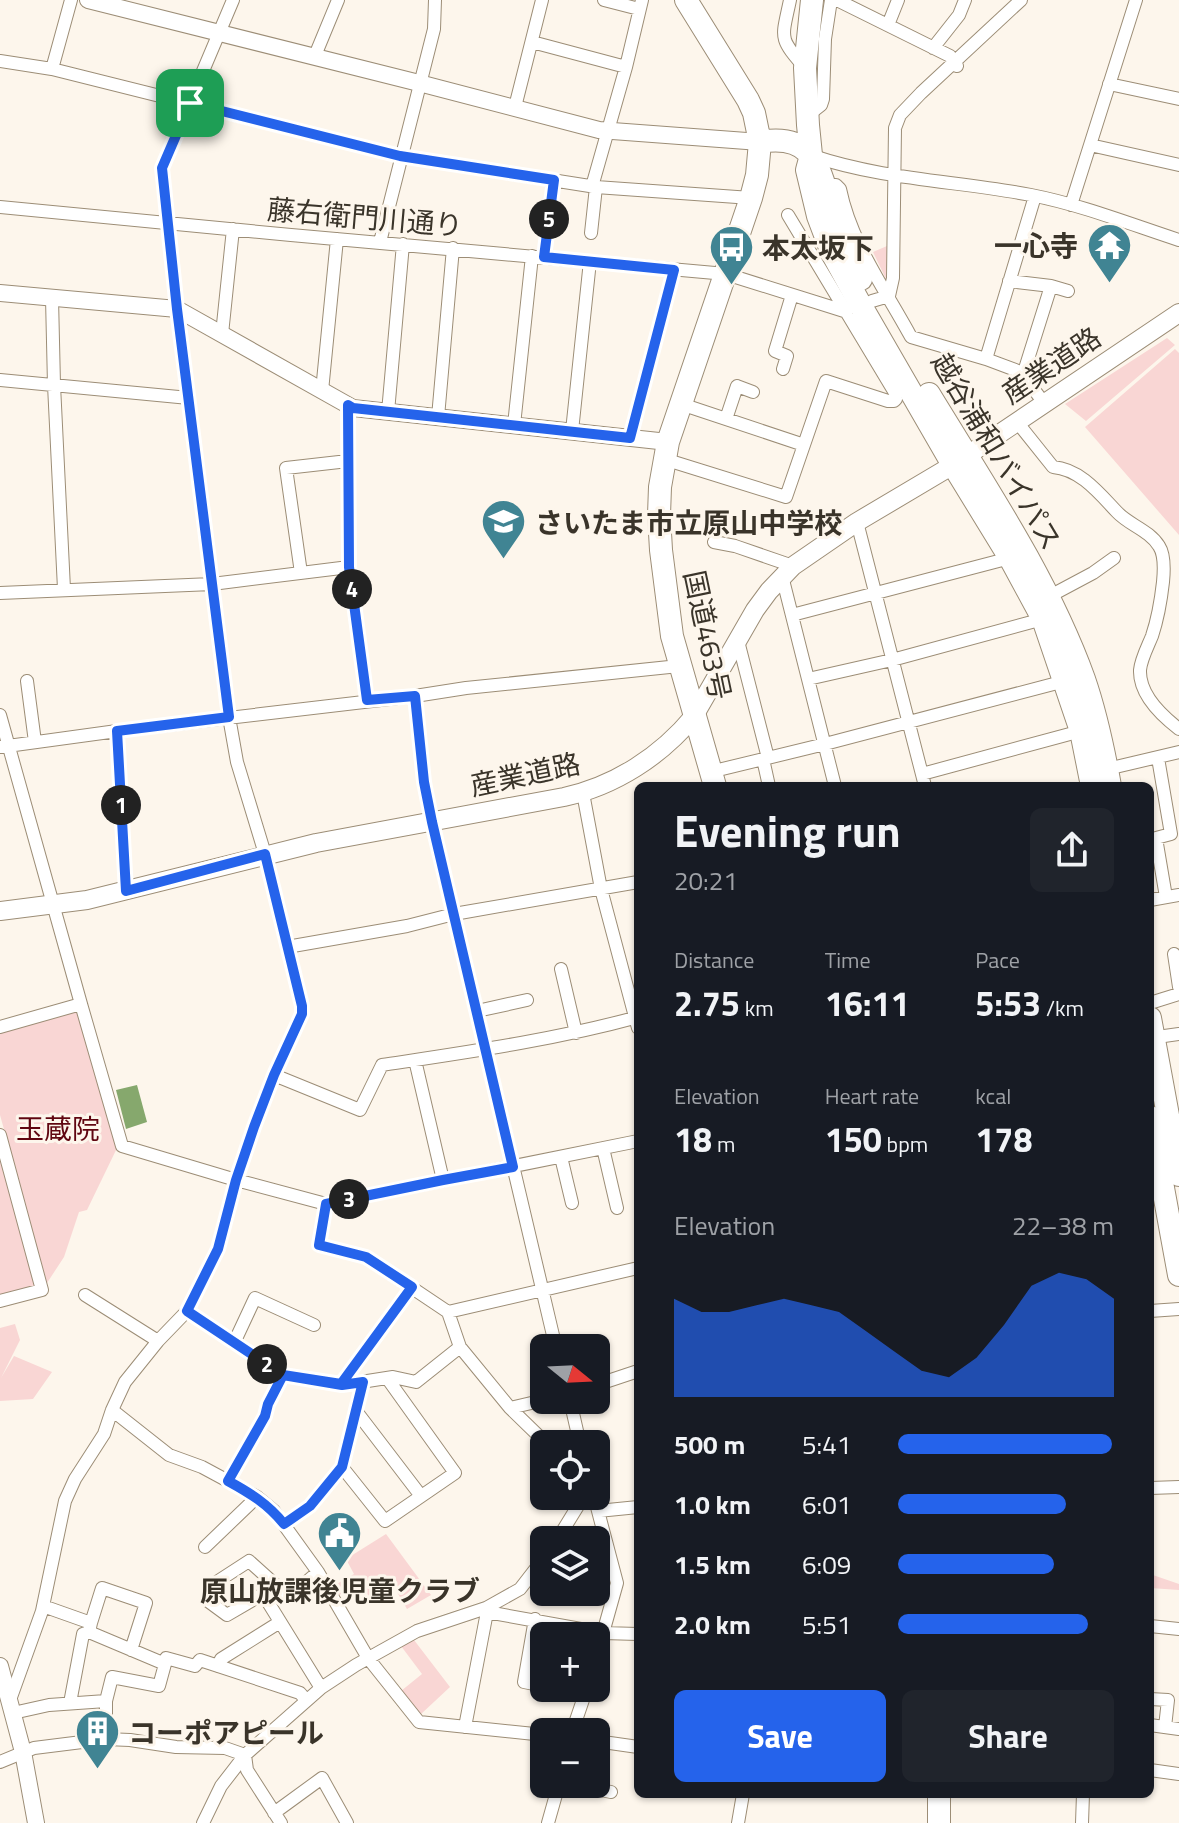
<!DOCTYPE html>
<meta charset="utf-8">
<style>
:root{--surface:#171b24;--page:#20242c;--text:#f1f3f6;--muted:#9ea1a6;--accent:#2563eb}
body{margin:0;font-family:"Titillium Web","Noto Sans JP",sans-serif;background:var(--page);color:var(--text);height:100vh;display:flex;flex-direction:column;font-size:30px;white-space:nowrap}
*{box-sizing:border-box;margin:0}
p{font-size:26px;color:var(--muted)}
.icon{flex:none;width:44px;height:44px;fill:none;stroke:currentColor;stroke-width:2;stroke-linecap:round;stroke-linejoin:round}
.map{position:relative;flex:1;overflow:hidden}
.sheet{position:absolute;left:634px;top:782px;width:520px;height:1016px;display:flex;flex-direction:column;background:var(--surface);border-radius:12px;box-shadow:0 2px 6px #0004}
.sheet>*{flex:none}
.needle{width:52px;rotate:108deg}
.tools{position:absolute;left:530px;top:1334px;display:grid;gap:16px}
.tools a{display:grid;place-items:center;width:80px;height:80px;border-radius:12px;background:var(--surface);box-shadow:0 2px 6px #0004;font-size:40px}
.pin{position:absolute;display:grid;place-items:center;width:68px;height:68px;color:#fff;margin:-34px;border-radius:16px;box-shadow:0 4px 12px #0006}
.km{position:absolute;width:40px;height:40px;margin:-20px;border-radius:50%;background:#222;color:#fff;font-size:22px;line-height:40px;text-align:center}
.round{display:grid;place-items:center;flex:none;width:84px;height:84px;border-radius:12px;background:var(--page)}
.head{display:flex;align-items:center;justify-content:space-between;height:136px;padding:0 40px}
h1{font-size:44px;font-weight:700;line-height:60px}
.stats{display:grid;grid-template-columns:repeat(3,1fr);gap:12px;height:136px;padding:8px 40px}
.stats div{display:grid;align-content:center}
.stats b{font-size:34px;font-weight:700}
.stats small{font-size:22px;font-weight:400}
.stats p{font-size:22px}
.chart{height:224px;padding:16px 40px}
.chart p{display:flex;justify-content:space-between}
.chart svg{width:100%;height:144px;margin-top:8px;fill:var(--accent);opacity:.7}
.button{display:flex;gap:16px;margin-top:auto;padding:16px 40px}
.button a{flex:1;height:92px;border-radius:12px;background:var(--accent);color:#fff;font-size:32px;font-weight:700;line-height:92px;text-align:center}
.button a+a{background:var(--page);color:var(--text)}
ul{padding:0 40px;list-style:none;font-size:26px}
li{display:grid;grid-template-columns:128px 96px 1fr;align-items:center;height:60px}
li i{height:20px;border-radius:10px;background:var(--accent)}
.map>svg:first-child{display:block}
</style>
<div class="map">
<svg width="1179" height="1823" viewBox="0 0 1179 1823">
<rect width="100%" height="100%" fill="#fdf6ec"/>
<path fill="#f9d6d4" d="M887,246V281L873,252Z
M1167,338L1175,345L1086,421L1065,404Z
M1175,349L1179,353V535L1085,427Z
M78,1009L118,1146L87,1210L79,1212L64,1257L47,1283L0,1115V1031Z
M0,1156L36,1287L0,1297Z
M15,1324L20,1340L1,1378L14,1356L52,1372L33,1399L0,1401V1328Z
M386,1534L431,1595L407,1609L394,1587L371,1599L360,1584L339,1595L335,1585L354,1574L346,1559Z
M1150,1574L1179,1584V1590L1150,1588Z
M414,1640L450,1687L420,1715L401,1691L422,1674L401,1646Z"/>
<path fill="#86a86d" d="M137,1085L147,1122L126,1129L116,1090Z"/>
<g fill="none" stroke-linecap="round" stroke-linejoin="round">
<defs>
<path id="street" d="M604,0L639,9
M790,0C782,39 778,37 805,68
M837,0L950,56L957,66
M888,25L898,0
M532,42L626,67
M933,48L959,15L965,0
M314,58L338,0
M0,61L52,69L400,156L596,187L751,198
M52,69L71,0
M1109,84L1179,99
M515,107L542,0
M807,116L821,105L823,99L825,39L831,0
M1090,145L1179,165
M813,156C884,180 959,181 1031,195C1082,205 1130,224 1179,240
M825,185H836L840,189C851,243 885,289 911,337L986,359L1018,371L1023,375L1044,403
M1071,205L1136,0
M0,207L291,235L726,274L844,311L860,304
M591,233L596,187L593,183L626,67L642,0
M380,242L434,29L435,0
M544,257L554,180
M1009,281L1051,286L1068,291
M889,296L893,278L895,128L900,115L921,93L1021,0
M52,298L54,385L64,589
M872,301L889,296
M222,334L233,229
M986,359L1035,196
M783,369L787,356L775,351L792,295
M1023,375L1051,286
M0,380L189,398
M322,391L337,239
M681,404L804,445
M348,405L349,567L367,700
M388,412L403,244
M438,417L453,248
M726,419L737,386L753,392
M1017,422L1053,467C1080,469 1099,493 1117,512C1129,525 1149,530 1159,546C1165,555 1164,572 1163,582C1161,600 1158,618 1152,636C1148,646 1141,659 1140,670C1139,694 1162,716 1179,729
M514,425L532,256
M572,431L590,261
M630,438L674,270
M664,459L786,497L826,381L888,401H894L896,399L895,393L788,215
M857,522L925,786
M714,542L735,546L793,566
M301,573L286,468L348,461
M782,576L835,786
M0,593L212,584L349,567
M1048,597L1093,573L1114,558
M792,615L1010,558
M738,641L768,758
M808,679L892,660L1043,619
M27,681L35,742
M415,696L424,782L432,822L556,1348
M0,715L81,1004L122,1146L236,1180L326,1204L638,1141
M117,731L126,891
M0,747L117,731L415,696L466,688L679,666
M1158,758L1171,834L1156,838L1166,897
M763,759L769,786
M1107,769L1179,752
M710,772L825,744L1065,681
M922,774L1081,731
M583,793L601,889L638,1028
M1150,900L1179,895
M287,947L407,926L454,914L638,882
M1174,954L1179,987
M561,969L576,1033
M1150,1003L1179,994
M477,1011L527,1000
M0,1027L81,1004
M1150,1038L1179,1034
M415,1060L443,1180
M274,1075L360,1110L382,1065C468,1052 554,1040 638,1017
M0,1135L42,1290L0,1301
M603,1148L617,1208
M561,1157L572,1203
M326,1204L319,1245L366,1257L448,1312L638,1268
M85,1295L158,1341
M187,1311L283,1375L342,1385L393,1377L416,1382L460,1347
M1150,1311L1179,1309
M448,1312L460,1347L510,1408L547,1444
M234,1343L255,1298L314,1325
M341,1384L412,1287
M596,1385L638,1371
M570,1400L580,1444
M510,1408L544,1400
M112,1410L169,1455L202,1467L228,1481L257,1497L274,1511L318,1572L368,1658L419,1722L544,1735
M356,1411L421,1496
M342,1467L385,1521L455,1473L387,1378
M228,1481L265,1416L268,1404L283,1375
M1150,1488L1179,1487
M594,1496L598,1511L638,1507
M284,1524L310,1506L342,1467L363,1382
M557,1540L584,1496
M205,1547L257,1497
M318,1572L289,1597L249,1561L212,1585L208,1601L227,1615L263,1594L321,1688
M43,1606L91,1623L89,1632L165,1664L159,1686L112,1677L106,1701V1725
M486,1608L487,1612L603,1633L638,1634
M535,1619L524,1682L544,1686
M91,1623L102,1588L146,1603L131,1650
M1150,1626L1179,1629
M596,1658L617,1583L598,1511
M163,1663L166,1658L195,1666L200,1660L300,1693L306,1700
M218,1666L221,1659L280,1622
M553,1688L585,1694
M1150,1699L1168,1700L1165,1727
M10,1700L42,1611L65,1501L75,1479L104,1434L112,1410L125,1382L158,1341L187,1311L218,1249L236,1180L254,1127L274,1075L302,1014V1006L265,854L237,762L229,717L177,309L162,168L233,0
M70,1703L83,1634L89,1632
M13,1713L49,1705L106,1701
M1150,1725L1179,1729
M465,1727L487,1612
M572,1732L587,1688
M596,1741L638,1747
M0,1762L34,1748L106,1739L130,1740L176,1747L225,1748L245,1755L247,1770L281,1823
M1150,1770L1179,1774
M570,1784L611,1792
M274,1813L322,1778L347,1823
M203,1823L221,1786L245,1755L321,1688L356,1665L417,1631L486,1608L520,1589L544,1558
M548,1823L559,1784
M738,1823L743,1794
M1082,1823L1083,1794"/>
<path id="secondary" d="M88,0L419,83L599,130L760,142
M0,293L177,309L353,408L668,442
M0,1666L23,1752L36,1823"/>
<path id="primary" d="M0,911L87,900L316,843L564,797C615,786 661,756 694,716L755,610L769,591L793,566L857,522L953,465L1179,313"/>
<path id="highway" d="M686,0L748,100L754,113L760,142L757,175L751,198L668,442L660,487L659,515L661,550L672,636L715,786
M812,0L805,68L808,125L811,155L807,170L818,216L832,253L860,304L953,465L1010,558L1043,619L1081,731L1092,786
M760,142C818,132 819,173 834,215C842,236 852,257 861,279
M929,394C985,486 1047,577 1084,679C1095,711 1104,752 1110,786
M1150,1018L1179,1175
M1150,1117L1179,1275
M939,1794V1823"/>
</defs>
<use href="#street" stroke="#9c8d76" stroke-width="14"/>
<use href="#secondary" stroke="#9c8d76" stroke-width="18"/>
<use href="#primary" stroke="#9c8d76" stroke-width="20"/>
<use href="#highway" stroke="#9c8d76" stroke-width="24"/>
<use href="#street" stroke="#fff" stroke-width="12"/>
<use href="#secondary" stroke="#fff" stroke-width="16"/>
<use href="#primary" stroke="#fff" stroke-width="18"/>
<use href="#highway" stroke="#fff" stroke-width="22"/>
</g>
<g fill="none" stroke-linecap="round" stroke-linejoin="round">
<defs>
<path id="route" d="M190,103L162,168L177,309L229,717L117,731L126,891L265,854L302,1006V1014L274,1075L254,1127L236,1180L218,1249L187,1311L283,1375L342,1385L363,1382L342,1467L310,1506L284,1524C268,1504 250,1493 228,1481L265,1416L268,1404L283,1375L341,1384L412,1287L366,1257L319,1245L326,1204L443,1180L513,1167L432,822L424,782L415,696L367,700L349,567L348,405L353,408L630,438L674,270L544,257L554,180L400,156L190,103"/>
</defs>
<use href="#route" stroke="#fff" stroke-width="16"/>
<use href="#route" stroke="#2563eb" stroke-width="10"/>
</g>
<defs>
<symbol id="temple-pin" viewBox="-11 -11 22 30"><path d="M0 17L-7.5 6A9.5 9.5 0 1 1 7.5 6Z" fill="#408493" stroke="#fdf6ec"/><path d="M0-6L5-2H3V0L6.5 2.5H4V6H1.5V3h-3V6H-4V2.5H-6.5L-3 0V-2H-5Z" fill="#fff"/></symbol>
<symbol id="bus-pin" viewBox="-11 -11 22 30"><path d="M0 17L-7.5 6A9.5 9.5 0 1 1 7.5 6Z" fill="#408493" stroke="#fdf6ec"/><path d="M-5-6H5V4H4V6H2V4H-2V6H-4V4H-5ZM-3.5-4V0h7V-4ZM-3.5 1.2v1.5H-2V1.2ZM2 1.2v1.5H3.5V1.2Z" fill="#fff"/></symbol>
<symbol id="school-pin" viewBox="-11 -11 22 30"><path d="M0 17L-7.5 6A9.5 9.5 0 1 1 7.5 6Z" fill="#408493" stroke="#fdf6ec"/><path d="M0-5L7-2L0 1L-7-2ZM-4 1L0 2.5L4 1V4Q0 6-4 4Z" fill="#fff"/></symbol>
<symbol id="civic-pin" viewBox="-11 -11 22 30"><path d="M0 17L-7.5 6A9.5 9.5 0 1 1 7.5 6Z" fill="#408493" stroke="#fdf6ec"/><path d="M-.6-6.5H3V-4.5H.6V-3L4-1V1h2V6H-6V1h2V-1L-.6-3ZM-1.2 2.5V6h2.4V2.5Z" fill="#fff"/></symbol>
<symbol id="building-pin" viewBox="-11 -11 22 30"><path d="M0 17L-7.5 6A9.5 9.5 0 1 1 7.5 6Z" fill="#408493" stroke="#fdf6ec"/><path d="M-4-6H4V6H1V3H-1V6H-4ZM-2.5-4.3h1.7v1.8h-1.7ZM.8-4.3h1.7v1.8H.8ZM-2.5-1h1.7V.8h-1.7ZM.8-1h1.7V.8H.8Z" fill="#fff"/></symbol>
</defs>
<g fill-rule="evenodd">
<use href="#temple-pin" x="1084" y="220" width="51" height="69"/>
<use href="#bus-pin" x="706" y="222" width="51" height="69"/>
<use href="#school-pin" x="478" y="496" width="51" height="69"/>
<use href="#civic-pin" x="314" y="1508" width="51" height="69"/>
<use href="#building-pin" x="72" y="1706" width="51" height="69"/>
</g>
<g text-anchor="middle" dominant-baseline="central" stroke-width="6" stroke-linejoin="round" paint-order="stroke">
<g font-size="28" fill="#3a342a" stroke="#fdf6ec">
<text transform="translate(365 217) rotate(5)">藤右衛門川通り</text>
<text transform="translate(1051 365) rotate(-34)">産業道路</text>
<text transform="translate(997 451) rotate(59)">越谷浦和バイパス</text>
<text transform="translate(708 635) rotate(78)">国道463号</text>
<text transform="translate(525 774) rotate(-12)">産業道路</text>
</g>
<g font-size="28" font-weight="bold" fill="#3a342a" stroke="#fdf6ec" text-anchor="start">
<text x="1078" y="245" text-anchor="end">一心寺</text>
<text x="762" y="247">本太坂下</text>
<text x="535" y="522">さいたま市立原山中学校</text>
<text x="340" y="1590" text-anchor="middle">原山放課後児童クラブ</text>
<text x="128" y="1732">コーポアピール</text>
</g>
<g font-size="28" fill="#600611" stroke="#fdf6ec">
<text x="58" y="1128">玉蔵院</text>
</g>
</g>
</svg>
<div class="tools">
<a><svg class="needle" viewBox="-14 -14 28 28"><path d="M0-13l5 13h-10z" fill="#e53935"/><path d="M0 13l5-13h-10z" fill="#9ea1a6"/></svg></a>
<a><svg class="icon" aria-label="locate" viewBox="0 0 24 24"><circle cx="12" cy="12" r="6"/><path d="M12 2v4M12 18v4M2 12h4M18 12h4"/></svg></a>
<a><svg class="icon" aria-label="layers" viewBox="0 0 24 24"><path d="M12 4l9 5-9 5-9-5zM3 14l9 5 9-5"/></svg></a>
<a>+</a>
<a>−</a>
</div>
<div class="pin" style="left:190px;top:103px;background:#1e9e55"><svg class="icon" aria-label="arrive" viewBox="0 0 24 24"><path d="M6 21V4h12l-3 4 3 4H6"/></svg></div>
<b class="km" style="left:121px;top:805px">1</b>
<b class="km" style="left:267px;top:1364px">2</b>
<b class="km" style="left:349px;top:1199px">3</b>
<b class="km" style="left:352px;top:589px">4</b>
<b class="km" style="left:549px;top:219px">5</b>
<section class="sheet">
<div class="head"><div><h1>Evening run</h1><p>20:21</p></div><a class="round"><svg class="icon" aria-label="share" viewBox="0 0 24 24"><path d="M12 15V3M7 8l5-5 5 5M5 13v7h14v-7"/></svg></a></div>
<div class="stats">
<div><p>Distance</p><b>2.75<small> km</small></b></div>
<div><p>Time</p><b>16:11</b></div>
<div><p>Pace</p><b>5:53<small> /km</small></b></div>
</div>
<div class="stats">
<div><p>Elevation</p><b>18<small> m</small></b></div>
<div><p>Heart rate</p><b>150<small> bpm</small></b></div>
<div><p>kcal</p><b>178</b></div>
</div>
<div class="chart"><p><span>Elevation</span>22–38 m</p>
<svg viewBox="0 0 160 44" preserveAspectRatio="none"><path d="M0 44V14L10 18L20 18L30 16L40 14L50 16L60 18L70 24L80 30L90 36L100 38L110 32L120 22L130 10L140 6L150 8L160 14V44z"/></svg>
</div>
<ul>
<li><b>500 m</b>5:41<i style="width:99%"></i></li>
<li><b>1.0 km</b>6:01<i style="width:78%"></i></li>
<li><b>1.5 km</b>6:09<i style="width:72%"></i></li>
<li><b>2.0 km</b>5:51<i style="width:88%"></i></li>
</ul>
<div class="button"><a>Save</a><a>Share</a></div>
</section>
</div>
